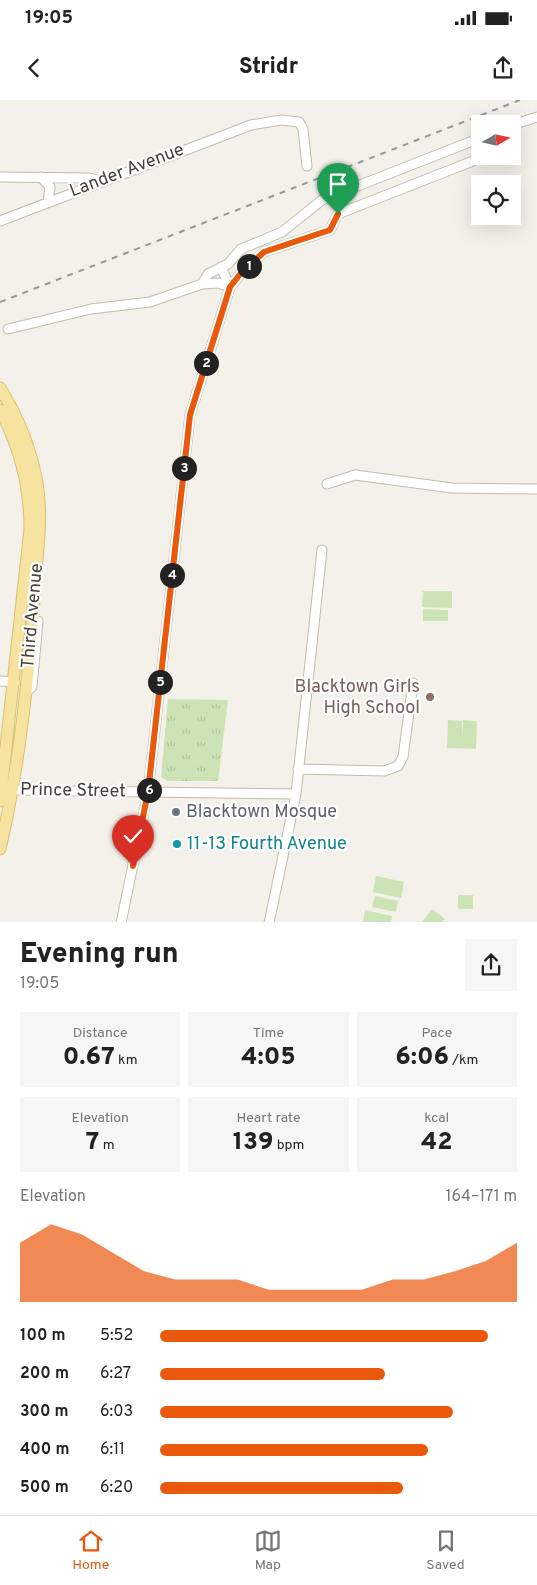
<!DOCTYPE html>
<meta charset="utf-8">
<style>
:root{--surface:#fff;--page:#f6f6f6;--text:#222;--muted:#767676;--line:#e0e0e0;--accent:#ea580c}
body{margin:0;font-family:Overpass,sans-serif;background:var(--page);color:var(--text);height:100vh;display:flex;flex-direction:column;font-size:19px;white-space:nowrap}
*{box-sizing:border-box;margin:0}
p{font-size:16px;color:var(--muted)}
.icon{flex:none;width:28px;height:28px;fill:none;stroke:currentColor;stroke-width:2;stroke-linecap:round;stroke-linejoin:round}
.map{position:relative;height:822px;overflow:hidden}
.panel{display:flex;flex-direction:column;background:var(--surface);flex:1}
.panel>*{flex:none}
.needle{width:32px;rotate:81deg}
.controls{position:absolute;left:471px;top:15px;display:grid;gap:10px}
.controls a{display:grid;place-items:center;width:50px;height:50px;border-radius:0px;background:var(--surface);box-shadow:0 5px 20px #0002;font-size:25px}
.pin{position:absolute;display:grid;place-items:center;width:42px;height:42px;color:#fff;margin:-51px -21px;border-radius:50% 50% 50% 0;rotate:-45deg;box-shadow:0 0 5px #0007}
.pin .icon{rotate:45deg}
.km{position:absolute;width:25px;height:25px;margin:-12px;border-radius:50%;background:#222;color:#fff;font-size:14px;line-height:25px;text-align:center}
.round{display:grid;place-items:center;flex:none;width:52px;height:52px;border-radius:0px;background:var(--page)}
.headline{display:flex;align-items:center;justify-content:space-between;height:85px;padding:0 20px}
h1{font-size:28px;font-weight:800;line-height:38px}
.stats{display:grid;grid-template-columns:repeat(3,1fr);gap:8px;height:85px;padding:5px 20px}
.stats div{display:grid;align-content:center;border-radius:0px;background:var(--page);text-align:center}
.stats b{font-size:25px;font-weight:800}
.stats small{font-size:14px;font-weight:400}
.stats p{font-size:14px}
.chart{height:140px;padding:10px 20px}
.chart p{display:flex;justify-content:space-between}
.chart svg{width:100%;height:90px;margin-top:5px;fill:var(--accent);opacity:.7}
ul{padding:0 20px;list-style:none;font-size:16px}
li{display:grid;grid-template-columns:80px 60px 1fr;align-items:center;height:38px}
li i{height:12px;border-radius:6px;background:var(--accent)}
.status{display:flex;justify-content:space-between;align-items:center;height:35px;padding:0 25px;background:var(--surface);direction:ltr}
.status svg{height:14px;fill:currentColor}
header{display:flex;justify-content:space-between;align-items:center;height:65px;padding:0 20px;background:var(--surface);font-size:22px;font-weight:800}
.dock{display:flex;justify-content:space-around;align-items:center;height:70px;border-top:1px solid var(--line);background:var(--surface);font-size:14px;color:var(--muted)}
.dock a{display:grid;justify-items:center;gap:2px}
.dock .selected{color:var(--accent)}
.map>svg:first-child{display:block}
</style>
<div class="status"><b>19:05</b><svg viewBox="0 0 49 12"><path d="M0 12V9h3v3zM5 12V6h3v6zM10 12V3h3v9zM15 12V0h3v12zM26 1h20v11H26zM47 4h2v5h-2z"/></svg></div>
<header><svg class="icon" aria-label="back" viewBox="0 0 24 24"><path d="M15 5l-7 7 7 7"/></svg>Stridr<svg class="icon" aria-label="share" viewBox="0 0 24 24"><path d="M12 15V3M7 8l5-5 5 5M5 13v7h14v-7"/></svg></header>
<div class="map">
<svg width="537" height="823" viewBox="0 0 537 823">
<defs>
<pattern id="park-tufts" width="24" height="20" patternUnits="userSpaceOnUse" patternTransform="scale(1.25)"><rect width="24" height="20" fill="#cce4b5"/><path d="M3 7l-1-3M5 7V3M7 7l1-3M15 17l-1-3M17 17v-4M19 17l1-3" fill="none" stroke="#b1c59c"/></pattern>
</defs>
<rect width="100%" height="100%" fill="#f3f1e9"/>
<path fill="url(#park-tufts)" d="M168,599L228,600L218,681H168L161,677Z"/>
<path fill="#cce4b5" d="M423,491H452V508L422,507Z
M423,509L448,510V521H423Z
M448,620L462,621V639L463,620L477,621L476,649L447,648Z
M376,776L404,782L401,798L373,792Z
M458,795H473V809H458Z
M375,796L398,801L396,812L372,807Z
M432,809L445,819L442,822H422Z
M365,810L392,816L391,822H363Z"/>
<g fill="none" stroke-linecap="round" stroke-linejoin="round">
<defs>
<path id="minor" d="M512,25L537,17
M0,77L89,78L102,81
M41,77L50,87L48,102
M0,121L251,25L281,20L299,22L303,29L307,66
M202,184L208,174L228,164L241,149L282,132L322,100L480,38
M8,229L91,209L150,202L202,184L218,183L230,187L221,167
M327,384L355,375L452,388L537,389
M0,581L15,582
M26,592L32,587L38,521
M298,669L384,671L398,666L403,657L413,583
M6,690L296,694
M121,823L148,692L190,315L230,187L241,173L264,152L330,130L338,114L473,61
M269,823L296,694L322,450"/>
<path id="major" d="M0,288C18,317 31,349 37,383C43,418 37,451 35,486C29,574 20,663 0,749
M0,310C20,347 30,387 30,429L0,701"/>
</defs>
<use href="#minor" stroke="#c1bcaf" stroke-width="11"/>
<use href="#major" stroke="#dbc170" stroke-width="13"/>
<use href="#minor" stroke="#fff" stroke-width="9"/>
<use href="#major" stroke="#f6e39f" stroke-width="11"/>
<path stroke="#979797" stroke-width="2" stroke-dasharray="6 6" stroke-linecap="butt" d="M0,202L520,0"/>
</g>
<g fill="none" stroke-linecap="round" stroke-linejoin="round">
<defs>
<path id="route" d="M133,766L148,692L190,315L230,187L241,173L264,152L330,130L338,114"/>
</defs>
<use href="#route" stroke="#fff" stroke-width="10"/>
<use href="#route" stroke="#ea580c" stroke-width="6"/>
</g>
<circle fill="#8d6e63" stroke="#fff" stroke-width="2" cx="430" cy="597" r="5"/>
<circle fill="#6b7280" stroke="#fff" stroke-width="2" cx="176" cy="712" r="5"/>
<circle fill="#0f9aa8" stroke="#fff" stroke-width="2" cx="177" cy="744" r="5"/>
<g text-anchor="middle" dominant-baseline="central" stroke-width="4.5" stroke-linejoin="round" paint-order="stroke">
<g font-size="18" fill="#464238" stroke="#fff">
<text transform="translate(127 71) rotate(-21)">Lander Avenue</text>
<text transform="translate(33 516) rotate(-85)">Third Avenue</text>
<text transform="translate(73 691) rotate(1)">Prince Street</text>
</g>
<g font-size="18" fill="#785e54" stroke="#fff" text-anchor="end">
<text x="420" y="587">Blacktown Girls<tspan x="420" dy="21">High School</tspan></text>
</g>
<g font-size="18" fill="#5b616d" stroke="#fff" text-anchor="start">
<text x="186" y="712">Blacktown Mosque</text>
</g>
<g font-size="18" fill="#0d838f" stroke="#fff" text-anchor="start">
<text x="187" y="744">11-13 Fourth Avenue</text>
</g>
</g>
</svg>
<div class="controls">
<a><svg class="needle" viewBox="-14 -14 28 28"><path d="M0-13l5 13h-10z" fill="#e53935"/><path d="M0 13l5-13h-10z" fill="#767676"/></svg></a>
<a><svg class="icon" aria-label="locate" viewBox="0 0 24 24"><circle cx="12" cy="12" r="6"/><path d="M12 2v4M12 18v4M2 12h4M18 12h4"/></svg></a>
</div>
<div class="pin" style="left:338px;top:114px;background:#1e9e55"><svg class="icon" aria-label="arrive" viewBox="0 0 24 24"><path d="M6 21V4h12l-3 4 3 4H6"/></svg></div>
<div class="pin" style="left:133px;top:766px;background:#d93025"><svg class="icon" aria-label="check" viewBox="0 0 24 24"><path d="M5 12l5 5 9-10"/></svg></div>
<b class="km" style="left:249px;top:166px">1</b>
<b class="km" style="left:206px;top:263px">2</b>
<b class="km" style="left:184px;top:368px">3</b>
<b class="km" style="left:172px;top:475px">4</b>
<b class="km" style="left:160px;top:582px">5</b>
<b class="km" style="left:149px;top:690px">6</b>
</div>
<section class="panel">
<div class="headline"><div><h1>Evening run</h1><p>19:05</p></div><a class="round"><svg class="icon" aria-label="share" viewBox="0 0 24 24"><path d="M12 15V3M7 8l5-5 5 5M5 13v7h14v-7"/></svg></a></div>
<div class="stats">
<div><p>Distance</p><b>0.67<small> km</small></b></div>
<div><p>Time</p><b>4:05</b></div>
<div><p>Pace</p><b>6:06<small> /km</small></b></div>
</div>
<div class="stats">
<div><p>Elevation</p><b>7<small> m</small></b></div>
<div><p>Heart rate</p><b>139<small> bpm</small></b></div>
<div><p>kcal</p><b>42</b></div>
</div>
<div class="chart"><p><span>Elevation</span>164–171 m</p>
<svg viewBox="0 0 160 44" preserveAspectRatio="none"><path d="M0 44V15L10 6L20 11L30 20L40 29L50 33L60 33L70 33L80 38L90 38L100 38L110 38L120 33L130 33L140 29L150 24L160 15V44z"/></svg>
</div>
<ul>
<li><b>100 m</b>5:52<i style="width:92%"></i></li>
<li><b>200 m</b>6:27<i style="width:63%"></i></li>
<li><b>300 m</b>6:03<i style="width:82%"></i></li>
<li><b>400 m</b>6:11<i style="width:75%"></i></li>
<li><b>500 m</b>6:20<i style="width:68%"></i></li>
</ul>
</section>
<nav class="dock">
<a class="selected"><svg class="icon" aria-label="home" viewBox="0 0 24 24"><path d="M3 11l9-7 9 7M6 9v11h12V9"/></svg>Home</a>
<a><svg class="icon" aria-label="map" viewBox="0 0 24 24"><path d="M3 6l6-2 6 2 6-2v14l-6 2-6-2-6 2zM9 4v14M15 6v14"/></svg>Map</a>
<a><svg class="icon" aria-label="saved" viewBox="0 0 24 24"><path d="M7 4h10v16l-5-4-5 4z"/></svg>Saved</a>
</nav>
